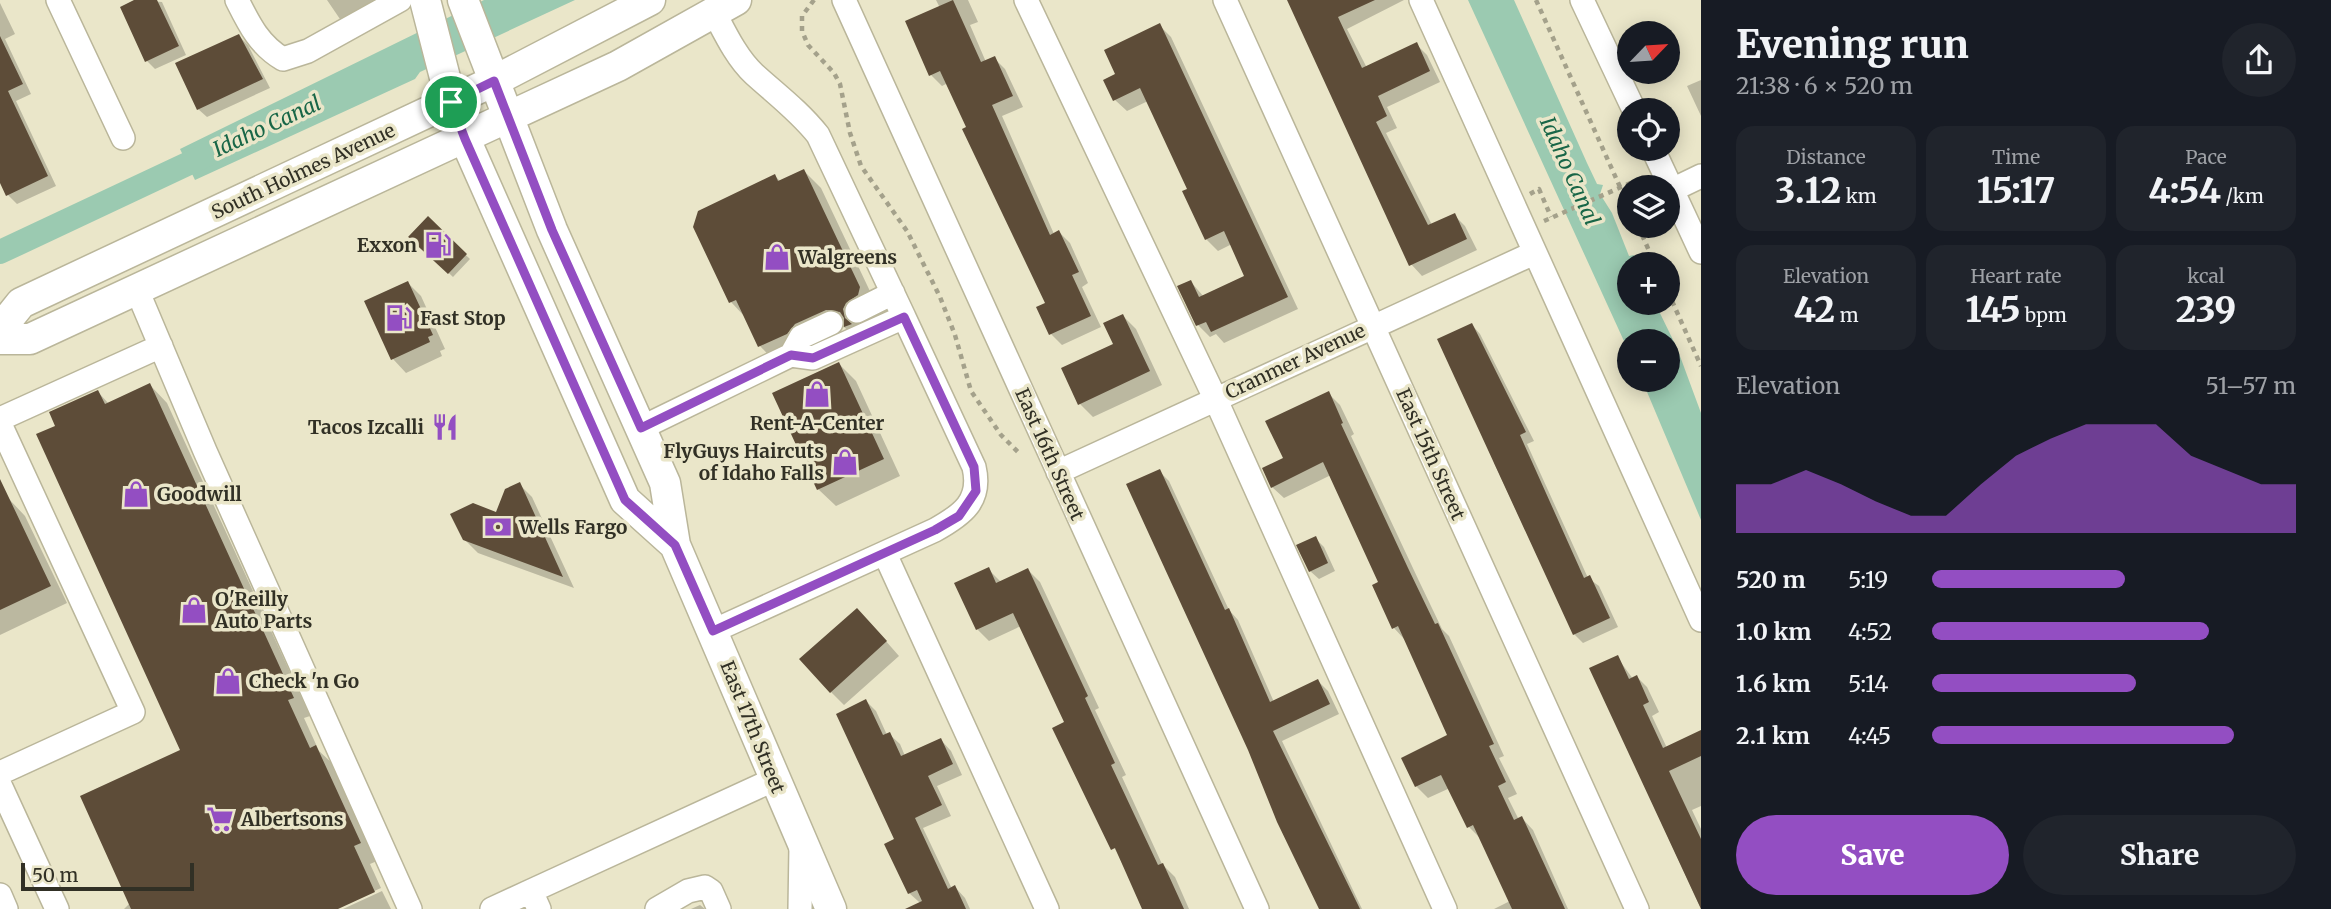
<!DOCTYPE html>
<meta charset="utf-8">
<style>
:root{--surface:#171b24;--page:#20242c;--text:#f1f3f6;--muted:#9ea1a6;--accent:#934ec2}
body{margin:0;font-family:Merriweather,serif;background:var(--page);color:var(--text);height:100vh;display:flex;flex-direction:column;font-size:26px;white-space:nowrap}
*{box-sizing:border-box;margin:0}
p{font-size:23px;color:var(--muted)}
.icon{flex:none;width:38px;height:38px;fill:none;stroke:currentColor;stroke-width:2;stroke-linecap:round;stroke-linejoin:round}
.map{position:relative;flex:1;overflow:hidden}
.panel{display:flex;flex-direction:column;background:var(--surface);width:630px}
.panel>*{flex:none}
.needle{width:46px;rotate:65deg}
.buttons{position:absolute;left:1617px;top:21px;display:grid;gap:14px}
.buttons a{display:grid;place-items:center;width:63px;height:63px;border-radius:50%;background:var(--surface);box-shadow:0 4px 18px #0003;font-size:35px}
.scale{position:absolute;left:21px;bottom:18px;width:173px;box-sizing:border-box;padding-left:7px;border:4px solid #313025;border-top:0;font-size:19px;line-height:24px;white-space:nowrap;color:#313025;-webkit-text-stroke:5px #eae6c9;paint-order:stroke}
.pin{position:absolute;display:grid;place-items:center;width:60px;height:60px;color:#fff;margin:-30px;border:4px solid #fff;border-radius:50%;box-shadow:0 2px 7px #0007}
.round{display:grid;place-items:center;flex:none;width:74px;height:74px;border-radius:37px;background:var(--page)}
.summary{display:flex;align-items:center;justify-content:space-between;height:119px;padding:0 35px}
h1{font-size:38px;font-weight:800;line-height:52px}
.stats{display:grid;grid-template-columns:repeat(3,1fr);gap:10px;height:119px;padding:7px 35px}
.stats div{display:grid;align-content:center;border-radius:18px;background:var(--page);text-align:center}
.stats b{font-size:35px;font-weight:800}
.stats small{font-size:19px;font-weight:400}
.stats p{font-size:19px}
.chart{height:196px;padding:14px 35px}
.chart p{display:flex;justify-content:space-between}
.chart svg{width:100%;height:126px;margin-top:7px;fill:var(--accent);opacity:.7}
.button{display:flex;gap:14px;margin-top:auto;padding:14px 35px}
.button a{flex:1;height:80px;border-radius:42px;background:var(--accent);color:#fff;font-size:28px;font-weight:800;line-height:80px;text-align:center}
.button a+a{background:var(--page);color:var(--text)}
ul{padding:0 35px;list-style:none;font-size:23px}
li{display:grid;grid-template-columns:112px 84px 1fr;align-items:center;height:52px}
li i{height:18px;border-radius:9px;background:var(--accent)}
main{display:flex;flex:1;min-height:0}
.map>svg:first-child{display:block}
</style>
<main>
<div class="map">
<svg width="1701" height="909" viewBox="0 0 1701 909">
<rect width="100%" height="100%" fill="#eae6c9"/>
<path fill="#9bcab1" d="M484,0H575L420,72L415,79L195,180L180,149Z
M1468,0H1514L1587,163L1597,184L1603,185L1600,194L1612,213L1629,256L1634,255L1637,264H1629V303H1655L1677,348L1701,413V520L1642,380H1668V341H1629V352Z"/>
<path fill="#0003" d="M139,0L162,2L186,55L155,69L147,61Z
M327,0H378L342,22Z
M936,0H968L978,22L970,25L986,62L994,58L1005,69L1023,107L1002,116L1054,234L1059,232L1070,243L1088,283L1082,287L1101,327L1062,345L1051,334L1047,304L948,83L942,86L931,75L940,8Z
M1291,0H1404L1347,29L1367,68L1416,44L1427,55L1440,82L1387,107L1397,128L1386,133L1432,225L1454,215L1465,226L1477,250L1422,276L1411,264Z
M0,3L15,34L5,39L31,94L16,101L56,186L17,204L8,195L0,178Z
M1159,25L1171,37L1298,309L1224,343L1216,334L1210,337L1198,325L1191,282L1204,297L1246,277L1232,244L1218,251L1206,239L1189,190L1148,101L1127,111L1115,100L1118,75Z
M239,36L248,45L270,88L207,117L198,109Z
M1701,80V116L1687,86Z
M804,171L821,188L877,306L860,328L863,344L844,327L812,341L777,364L760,346L746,318L731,302L695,226L775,176L781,182Z
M428,219L470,259L453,277L411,237Z
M408,283L421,296L445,349L440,351L442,356L406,373L393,359L366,302Z
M1123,316L1136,329L1162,385L1093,417L1080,404L1115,345Z
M1472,325L1480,334L1534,441L1527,444L1588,578L1599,586L1618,627L1583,643L1574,634L1494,463Z
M839,364L856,381L900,476L836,506L818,489Z
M150,385L167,403L310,716L304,718L319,751L333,764L377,861L370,864L381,888L334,909H124L130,903L182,751L57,427L98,392L109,404Z
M1328,393L1340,405L1354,434L1351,436L1419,581L1442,629L1449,636L1504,756L1499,758L1517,794L1508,798L1519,820L1522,818L1533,830L1568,909H1494L1510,901L1480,838L1469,827L1450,788L1428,798L1416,786L1450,736L1405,640L1394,628L1374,586L1380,583L1331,475L1284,498L1272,487L1285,459Z
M1159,471L1169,481L1229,610L1238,620L1274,702L1318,681L1328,691L1339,714L1282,741L1362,909H1322Z
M519,484L532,497L574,588L478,553L464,539L497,514Z
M8,498L25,516L67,603L0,635V502Z
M1315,538L1324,547L1335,571L1319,579L1310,571Z
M988,569L1001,582L1028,570L1040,582L1099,708L1095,710L1126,775L1122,777L1162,864L1175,877L1189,909H1145L1055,729L1066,723L1021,626L989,641L977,629Z
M870,623L899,656L844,705L831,692Z
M1617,657L1633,679L1637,677L1647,687L1659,712L1652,716L1667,748L1701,732V806L1692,810L1701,829V909L1591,669Z
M866,701L876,711L887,735L889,734L900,744L905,756L941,740L951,751L962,775L937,786L951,816L923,828L952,889L955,887L965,898L970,909H927L909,893Z
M382,891L391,909H343Z
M700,905L705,909H691Z"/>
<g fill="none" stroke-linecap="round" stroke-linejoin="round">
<path stroke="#9bcab1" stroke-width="24" d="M0,252L217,150"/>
</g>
<path fill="#5d4c38" d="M134,0H157L179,46L145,62L120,7Z
M953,0L981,62L995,56L1013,96L992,105L1050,235L1059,230L1079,272L1072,275L1091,316L1049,335L1036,307L1045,303L962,129L966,127L940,71L929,76L905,21Z
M1287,0H1375L1338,17L1362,68L1417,42L1430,71L1378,96L1387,116L1376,122L1428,225L1455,213L1467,239L1409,266Z
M1160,23L1288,297L1211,332L1206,322L1196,326L1177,286L1191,280L1199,297L1244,276L1224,231L1205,240L1182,191L1187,189L1140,88L1113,101L1103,80L1115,74L1104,50Z
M239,34L263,79L197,110L175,63Z
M0,36L23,84L8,91L48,176L6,196L0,183Z
M804,169L860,287L858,295L846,303L843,309L845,318L852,324L844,327V318L840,312L826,310L795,324L787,334L758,347L736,300L729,303L693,227L698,211L775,174L778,181Z
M428,216L467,254L448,274L408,237Z
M408,281L433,335L428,337L430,342L391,360L364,301Z
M1123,314L1150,371L1078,405L1061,368L1113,344L1103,323Z
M1472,323L1526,432L1520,435L1584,578L1590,575L1610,618L1573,635L1437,339Z
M839,362L884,459L817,490L772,393Z
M150,383L294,698L288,700L310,748L316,745L361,843L354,846L375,892L338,909H131L80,796L180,750L36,434L55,426L49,412L98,390L105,404Z
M1329,391L1343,423L1341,424L1408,568L1435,624L1438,623L1494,744L1489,746L1506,782L1498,786L1514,820L1522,816L1565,909H1512L1473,825L1467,828L1441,775L1415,787L1401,758L1447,735L1398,626L1392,629L1372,585L1378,582L1323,462L1271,488L1262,468L1283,458L1265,421Z
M1160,469L1225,610L1229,608L1270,702L1318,679L1330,704L1273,731L1360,909H1319L1277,822L1248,750L1126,484Z
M0,479L51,586L0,610Z
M520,482L563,577L463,540L450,514L473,503L496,512L505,489Z
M1316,536L1328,563L1309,572L1296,545Z
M989,567L996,583L1028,568L1088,696L1085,698L1115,763L1111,765L1158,865L1163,863L1184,909H1142L1115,848L1111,850L1052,728L1064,722L1013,613L976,630L954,583Z
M857,608L887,641L830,693L799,659Z
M1618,655L1629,679L1637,675L1649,702L1643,705L1663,748L1701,730V756L1669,771L1701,839V909L1589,668Z
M866,699L883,735L890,732L901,756L941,738L953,764L928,776L942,805L915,818L948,889L955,885L966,909H905L922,901L917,890L908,894L884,844L894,839L836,714Z"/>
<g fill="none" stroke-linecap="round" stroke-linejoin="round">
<defs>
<path id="minor" d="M58,0L123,138
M237,0C249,24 259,45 283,59L308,51L400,0
M844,0L1257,909
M1026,0L1215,398L1445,909
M1225,0L1637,909
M1421,0L1701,620
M1582,0L1634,110
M1653,149L1701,252
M1672,190L1701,176
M137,290L205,451L410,909
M857,311L893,293
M791,355L801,337L831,323
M0,419L161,346
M0,424L133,712L0,773
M641,428L791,355L813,358L904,317L818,135C799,111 776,94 754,74C737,58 726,35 715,14
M1058,472L1534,253
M885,554L1047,909
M713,631L935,530C962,515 982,501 974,467L904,317
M0,785L57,909
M531,891L773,780
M0,895L6,909
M492,909L531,891L539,909
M657,909L688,891L705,887L711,891L719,909
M800,909L801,846"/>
<path id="major" d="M425,0L451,101L465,139L625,500L675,545
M463,0L552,230L665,483L675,545L831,909
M0,329L21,303L494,81L650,0
M0,339H30L618,66L736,0"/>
</defs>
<use href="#minor" stroke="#bab69a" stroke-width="26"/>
<use href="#major" stroke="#bab69a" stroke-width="33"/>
<path stroke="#a4a18b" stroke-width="4.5" stroke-dasharray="5 5" stroke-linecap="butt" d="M814,0L802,16V31L808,45L834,73L840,84L850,133L861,166L907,231L940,297L955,335L971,391L1001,435L1019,453
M1536,0L1629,207
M1637,187L1635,181L1644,177
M1530,194L1539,189L1551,217
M1544,221L1635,181
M1638,226L1655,264
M1668,292L1701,366"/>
<use href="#minor" stroke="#fff" stroke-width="23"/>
<use href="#major" stroke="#fff" stroke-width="30"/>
</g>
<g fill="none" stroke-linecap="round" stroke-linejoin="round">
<defs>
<path id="route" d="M494,81L552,230L641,428L791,355L813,358L904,317L974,467L976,491L959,516L935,530L713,631L675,545L625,500L465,139L451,102Z"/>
</defs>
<use href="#route" stroke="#fff" stroke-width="14"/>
<use href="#route" stroke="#934ec2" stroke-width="9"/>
</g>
<defs>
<symbol id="fuel-bare" viewBox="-9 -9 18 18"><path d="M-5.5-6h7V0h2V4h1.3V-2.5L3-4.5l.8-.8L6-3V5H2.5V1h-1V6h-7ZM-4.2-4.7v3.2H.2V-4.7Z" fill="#934ec2" stroke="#eae6c9" stroke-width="2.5" paint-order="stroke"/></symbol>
<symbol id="shop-bare" viewBox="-9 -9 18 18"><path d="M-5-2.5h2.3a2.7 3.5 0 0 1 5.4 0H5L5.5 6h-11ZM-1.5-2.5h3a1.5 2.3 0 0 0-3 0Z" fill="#934ec2" stroke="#eae6c9" stroke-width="2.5" paint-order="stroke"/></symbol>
<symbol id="restaurant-bare" viewBox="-9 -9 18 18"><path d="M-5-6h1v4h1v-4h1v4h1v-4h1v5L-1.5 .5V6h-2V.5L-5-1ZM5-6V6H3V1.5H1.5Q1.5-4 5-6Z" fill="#934ec2" stroke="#eae6c9" stroke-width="2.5" paint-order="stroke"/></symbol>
<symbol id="bank-bare" viewBox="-9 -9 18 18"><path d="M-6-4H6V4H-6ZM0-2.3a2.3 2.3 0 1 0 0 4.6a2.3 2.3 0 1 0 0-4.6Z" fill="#934ec2" stroke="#eae6c9" stroke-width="2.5" paint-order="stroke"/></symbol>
<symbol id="supermarket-bare" viewBox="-9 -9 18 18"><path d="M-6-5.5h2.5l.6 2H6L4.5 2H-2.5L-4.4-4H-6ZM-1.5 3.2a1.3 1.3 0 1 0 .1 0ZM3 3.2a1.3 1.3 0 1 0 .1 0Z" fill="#934ec2" stroke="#eae6c9" stroke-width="2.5" paint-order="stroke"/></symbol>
</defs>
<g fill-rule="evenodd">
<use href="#fuel-bare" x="419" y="226" width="38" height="38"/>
<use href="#shop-bare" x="758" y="238" width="38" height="38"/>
<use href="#fuel-bare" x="380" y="299" width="38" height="38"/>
<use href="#shop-bare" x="798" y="375" width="38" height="38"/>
<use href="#restaurant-bare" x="426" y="408" width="38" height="38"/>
<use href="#shop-bare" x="826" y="443" width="38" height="38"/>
<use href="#shop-bare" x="117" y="475" width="38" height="38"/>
<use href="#bank-bare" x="479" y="508" width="38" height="38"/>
<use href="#shop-bare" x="175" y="591" width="38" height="38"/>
<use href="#shop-bare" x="209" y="662" width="38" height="38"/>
<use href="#supermarket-bare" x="201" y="800" width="38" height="38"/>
</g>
<g text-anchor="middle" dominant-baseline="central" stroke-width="7" stroke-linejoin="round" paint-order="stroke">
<g font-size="19" fill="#313025" stroke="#eae6c9">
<text transform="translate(303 171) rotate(-25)">South Holmes Avenue</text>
<text transform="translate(1295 361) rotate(-25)">Cranmer Avenue</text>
<text transform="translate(1050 454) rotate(66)">East 16th Street</text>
<text transform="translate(1431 454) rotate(66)">East 15th Street</text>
<text transform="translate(753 727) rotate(68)">East 17th Street</text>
</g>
<g font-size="19" font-weight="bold" fill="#313025" stroke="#eae6c9" text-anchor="start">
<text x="417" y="245" text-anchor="end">Exxon</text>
<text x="798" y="257">Walgreens</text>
<text x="420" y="318">Fast Stop</text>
<text x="817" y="423" text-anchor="middle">Rent-A-Center</text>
<text x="424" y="427" text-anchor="end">Tacos Izcalli</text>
<text x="824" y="451" text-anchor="end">FlyGuys Haircuts<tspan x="824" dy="22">of Idaho Falls</tspan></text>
<text x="157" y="494">Goodwill</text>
<text x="519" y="527">Wells Fargo</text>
<text x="215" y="599">O'Reilly<tspan x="215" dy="22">Auto Parts</tspan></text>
<text x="249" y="681">Check 'n Go</text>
<text x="241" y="819">Albertsons</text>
</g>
<g font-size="21" font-style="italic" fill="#186647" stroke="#eae6c9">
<text transform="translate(267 126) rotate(-25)">Idaho Canal</text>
<text transform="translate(1570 171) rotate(66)">Idaho Canal</text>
</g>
</g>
</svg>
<div class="buttons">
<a><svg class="needle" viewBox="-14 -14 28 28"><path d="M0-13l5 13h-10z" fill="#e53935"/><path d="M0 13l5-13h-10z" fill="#9ea1a6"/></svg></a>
<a><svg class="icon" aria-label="locate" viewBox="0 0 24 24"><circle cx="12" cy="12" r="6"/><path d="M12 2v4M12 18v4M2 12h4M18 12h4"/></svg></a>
<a><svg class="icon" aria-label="layers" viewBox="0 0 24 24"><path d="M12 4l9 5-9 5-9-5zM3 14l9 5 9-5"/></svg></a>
<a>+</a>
<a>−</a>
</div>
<div class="scale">50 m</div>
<div class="pin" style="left:451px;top:102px;background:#1e9e55"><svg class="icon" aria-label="arrive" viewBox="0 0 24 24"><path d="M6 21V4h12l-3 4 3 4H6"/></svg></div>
</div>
<section class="panel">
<div class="summary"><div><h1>Evening run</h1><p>21:38 · 6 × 520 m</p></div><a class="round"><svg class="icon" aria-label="share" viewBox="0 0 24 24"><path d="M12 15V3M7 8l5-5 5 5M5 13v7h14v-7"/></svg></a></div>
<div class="stats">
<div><p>Distance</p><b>3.12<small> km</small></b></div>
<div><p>Time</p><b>15:17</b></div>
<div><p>Pace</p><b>4:54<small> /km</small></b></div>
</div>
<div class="stats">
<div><p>Elevation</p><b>42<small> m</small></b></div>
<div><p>Heart rate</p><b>145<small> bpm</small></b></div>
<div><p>kcal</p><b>239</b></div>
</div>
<div class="chart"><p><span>Elevation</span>51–57 m</p>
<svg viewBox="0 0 160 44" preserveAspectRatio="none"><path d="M0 44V27L10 27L20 22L30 27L40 33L50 38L60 38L70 27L80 17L90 11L100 6L110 6L120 6L130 17L140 22L150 27L160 27V44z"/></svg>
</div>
<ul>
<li><b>520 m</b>5:19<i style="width:53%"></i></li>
<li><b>1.0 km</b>4:52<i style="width:76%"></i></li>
<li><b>1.6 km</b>5:14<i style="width:56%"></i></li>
<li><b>2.1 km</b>4:45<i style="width:83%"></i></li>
</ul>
<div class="button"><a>Save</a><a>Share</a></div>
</section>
</main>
